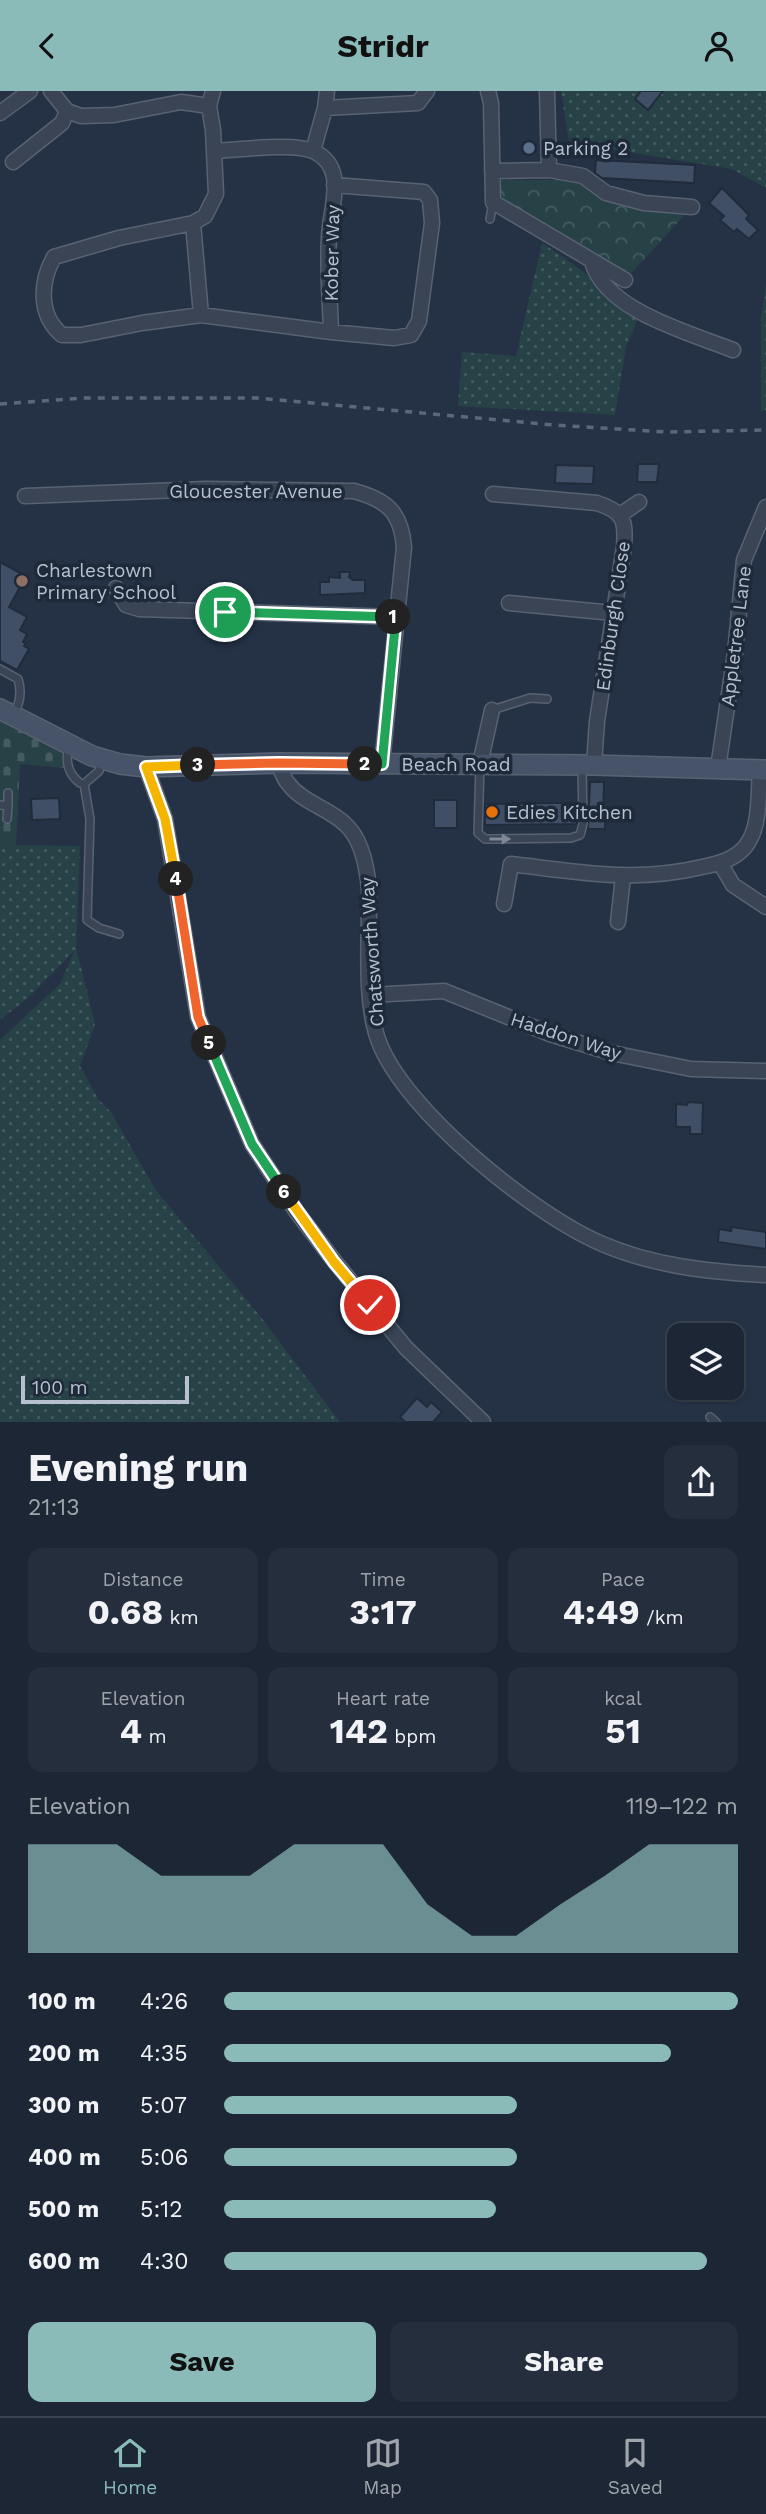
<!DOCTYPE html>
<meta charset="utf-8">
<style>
:root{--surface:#1c2634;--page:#252e3c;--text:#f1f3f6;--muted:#a0a5ac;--line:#3a434f;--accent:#8bbbb9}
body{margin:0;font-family:"Work Sans",sans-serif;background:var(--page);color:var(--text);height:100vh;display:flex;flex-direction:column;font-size:26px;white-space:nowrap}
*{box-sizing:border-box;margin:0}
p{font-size:23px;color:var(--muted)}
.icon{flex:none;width:38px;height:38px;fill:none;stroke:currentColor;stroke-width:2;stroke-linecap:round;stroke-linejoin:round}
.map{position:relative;height:1331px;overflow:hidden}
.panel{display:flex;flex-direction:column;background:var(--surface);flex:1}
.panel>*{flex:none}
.tools{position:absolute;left:667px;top:1232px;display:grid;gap:14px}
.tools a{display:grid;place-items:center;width:77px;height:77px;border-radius:14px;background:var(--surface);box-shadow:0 2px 5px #0004,0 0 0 2px var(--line);font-size:35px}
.scale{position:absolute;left:21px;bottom:18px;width:168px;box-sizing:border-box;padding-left:7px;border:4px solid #b7c0ce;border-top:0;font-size:19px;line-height:24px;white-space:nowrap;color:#b7c0ce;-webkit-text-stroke:5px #1e293a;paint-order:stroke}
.pin{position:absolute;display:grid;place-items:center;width:60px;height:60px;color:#fff;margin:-30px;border:4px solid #fff;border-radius:50%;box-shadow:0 2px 7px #0007}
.km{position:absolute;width:35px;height:35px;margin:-18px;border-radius:50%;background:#222;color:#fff;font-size:19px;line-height:35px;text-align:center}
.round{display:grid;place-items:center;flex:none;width:74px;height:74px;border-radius:14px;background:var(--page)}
.headline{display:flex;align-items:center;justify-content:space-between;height:119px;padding:0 28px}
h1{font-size:38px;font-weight:700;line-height:52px}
.metrics{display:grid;grid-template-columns:repeat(3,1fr);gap:10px;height:119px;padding:7px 28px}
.metrics div{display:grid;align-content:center;border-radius:14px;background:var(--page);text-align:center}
.metrics b{font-size:35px;font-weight:700}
.metrics small{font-size:19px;font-weight:400}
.metrics p{font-size:19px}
.chart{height:196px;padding:14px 28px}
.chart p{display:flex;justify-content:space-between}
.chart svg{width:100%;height:126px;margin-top:7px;fill:var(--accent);opacity:.7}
.action{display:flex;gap:14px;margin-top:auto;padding:14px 28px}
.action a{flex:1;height:80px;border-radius:14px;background:var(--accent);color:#111;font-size:28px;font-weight:700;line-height:80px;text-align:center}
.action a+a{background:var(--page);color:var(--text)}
ul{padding:0 28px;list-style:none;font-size:23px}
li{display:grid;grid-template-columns:112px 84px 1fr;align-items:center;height:52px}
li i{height:18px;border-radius:9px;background:var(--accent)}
header{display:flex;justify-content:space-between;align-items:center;height:91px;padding:0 28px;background:var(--accent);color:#111;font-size:32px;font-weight:700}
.menu{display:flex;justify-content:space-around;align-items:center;height:98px;border-top:2px solid var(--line);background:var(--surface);font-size:19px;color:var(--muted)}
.menu a{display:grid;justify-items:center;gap:4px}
.menu .on{color:var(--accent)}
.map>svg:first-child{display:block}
</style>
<header><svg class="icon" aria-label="back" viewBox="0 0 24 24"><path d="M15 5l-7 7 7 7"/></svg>Stridr<svg class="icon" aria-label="person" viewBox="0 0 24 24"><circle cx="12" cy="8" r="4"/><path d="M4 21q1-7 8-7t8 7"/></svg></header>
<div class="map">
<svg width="766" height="1331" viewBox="0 0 766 1331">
<defs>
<pattern id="grass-dots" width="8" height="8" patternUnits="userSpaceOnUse" patternTransform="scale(1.75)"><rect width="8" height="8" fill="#274247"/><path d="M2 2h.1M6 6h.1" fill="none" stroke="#445c60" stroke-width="1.8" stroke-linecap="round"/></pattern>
<pattern id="forest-crowns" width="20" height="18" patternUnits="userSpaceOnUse" patternTransform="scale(1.75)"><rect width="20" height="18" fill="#274247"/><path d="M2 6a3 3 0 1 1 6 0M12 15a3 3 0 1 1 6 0" fill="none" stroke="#445c60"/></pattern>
<pattern id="cemetery-stones" width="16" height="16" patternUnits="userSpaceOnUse" patternTransform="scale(1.75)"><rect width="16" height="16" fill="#274247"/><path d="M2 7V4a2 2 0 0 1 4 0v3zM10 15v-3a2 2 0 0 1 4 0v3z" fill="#445c60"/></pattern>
</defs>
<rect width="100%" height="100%" fill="#253246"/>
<path fill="url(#grass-dots)" d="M561,0H766V97L732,78L569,51Z
M542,152C577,174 606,200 639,225L626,256L615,324L458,315L462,261L516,265Z
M766,194V319L761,320V228Z
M0,754L80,755L76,856L95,933L80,975L99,1009L111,1021L155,1098L260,1225L340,1331H0V949L60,893L75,859L28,907L0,929Z"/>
<path fill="url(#forest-crowns)" d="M559,82L606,102L692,116L625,189L493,111L492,89H559Z"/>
<path fill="url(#cemetery-stones)" d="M0,627L63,662L66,677L20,673L16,755L0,754Z"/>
<path fill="#414f66" stroke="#202b3c" stroke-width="2" d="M641,0H663L648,19L635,8Z
M596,69L695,74L694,92L602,87L595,82Z
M722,97L749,124L746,128L758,139L749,148L737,138L734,141L720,129L724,125L709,112Z
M638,373H659L657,391H637Z
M556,374L594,375L593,393L555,392Z
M0,471L26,485L9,516L27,526L20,539L27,543L23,551L26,552L24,555L29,558L17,579L0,570Z
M340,481H350L349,486L353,489H365V502L320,504V491H329V486L340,487Z
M590,691H604L603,729H605V738H588Z
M59,707L60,728L32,729L31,708Z
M434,709H457V737H434Z
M553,712H577V733L485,734V713Z
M688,1011L703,1012L702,1043H690V1036H676V1013L687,1014Z
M732,1136L766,1141V1158L718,1151L719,1138L731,1140Z
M417,1307L427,1316L431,1311L442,1321L433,1331H405L400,1326Z"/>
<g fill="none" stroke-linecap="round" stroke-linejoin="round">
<defs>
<path id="lane" d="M490,128L493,111
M0,578L18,588C22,601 20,613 13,624
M492,619L530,607L547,608
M69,656C65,670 68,683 80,692
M101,669L99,680L84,693L90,728L87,829L99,837L119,843
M480,674L478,742L485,748H491L571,747L580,744L583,733L582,676
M0,714L8,715L7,728
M8,715V702
M710,1326L716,1331"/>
<path id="street" d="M51,0L67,20L81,25L114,24L181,11L209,15
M213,0L209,15L213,39L216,103L205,125L193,132L119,147L54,166C40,191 38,224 62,244H81L142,232L201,224L331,241C330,209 327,176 329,145C330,126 337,105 334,86C332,75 325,66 315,61C294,51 239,59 214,60
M488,0L491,12L493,111L625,189
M547,0L549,79L583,85L606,102L644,112L692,116
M325,17L418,12L427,0
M0,22L30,0
M313,60L325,17L327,0
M13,71L62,32L67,20
M492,80L549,79
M193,132L201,224
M592,171C606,220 690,242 733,259
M331,241L394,247L411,244L419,230L432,132L430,109L424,101L334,94
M493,403L597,412C624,421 626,429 624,456L597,630L594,674
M25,405L206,398L354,400C387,409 401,421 404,456L382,673
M620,424L639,411
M116,497L126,514L139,518L396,526
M509,512L613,522
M278,672C281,678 283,686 287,691C302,712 327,716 345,733C362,748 367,776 369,798C370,844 363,910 379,951C405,1020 533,1123 600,1152C652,1175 710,1181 766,1184
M480,673L492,619
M146,676L165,728L198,926L252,1053L296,1120L335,1171L406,1257L483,1331
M718,677L735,562L744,469L766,416
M720,772L733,794L766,816
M504,813L511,773C579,781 634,792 702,776C717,773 734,769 745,756C761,737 758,703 760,679
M618,831L623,786
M370,904L444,900L550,943L612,962L691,978L766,980"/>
<path id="secondary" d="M0,618L92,665L120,673L146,676L278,672L594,674L766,679"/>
</defs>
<use href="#lane" stroke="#586272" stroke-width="10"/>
<use href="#street" stroke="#586272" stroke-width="17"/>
<use href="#secondary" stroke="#586272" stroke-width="22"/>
<use href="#lane" stroke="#3a4455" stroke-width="7"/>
<use href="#street" stroke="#3a4455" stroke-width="14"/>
<use href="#secondary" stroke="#475368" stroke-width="19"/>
<path stroke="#5b687c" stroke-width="3.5" stroke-dasharray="7 7" stroke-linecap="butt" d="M0,313L85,307H257L554,334L666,341L766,339"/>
</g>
<defs><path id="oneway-solid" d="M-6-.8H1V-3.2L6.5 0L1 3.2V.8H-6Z" transform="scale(1.75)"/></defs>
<use fill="#7f8898" href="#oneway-solid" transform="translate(500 748)"/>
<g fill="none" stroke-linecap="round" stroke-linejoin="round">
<defs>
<path id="split-1" d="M225,521L393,526"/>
<path id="split-2" d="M365,673H382L396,526H393"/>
<path id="split-3" d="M198,674L278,672L365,673"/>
<path id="split-4" d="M176,788L165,728L146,676L198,674"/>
<path id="split-5" d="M176,788L198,926L209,952"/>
<path id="split-6" d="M209,952L252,1053L284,1101"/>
<path id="split-7" d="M284,1101L334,1171L370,1214"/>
</defs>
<use href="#split-1" stroke="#fff" stroke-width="14"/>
<use href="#split-2" stroke="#fff" stroke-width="14"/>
<use href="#split-3" stroke="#fff" stroke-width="14"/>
<use href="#split-4" stroke="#fff" stroke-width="14"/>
<use href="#split-5" stroke="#fff" stroke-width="14"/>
<use href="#split-6" stroke="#fff" stroke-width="14"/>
<use href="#split-7" stroke="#fff" stroke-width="14"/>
<use href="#split-1" stroke="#22a559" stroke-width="9"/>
<use href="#split-2" stroke="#22a559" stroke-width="9"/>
<use href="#split-3" stroke="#f0652b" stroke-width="9"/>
<use href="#split-4" stroke="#f5b400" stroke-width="9"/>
<use href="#split-5" stroke="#f0652b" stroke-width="9"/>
<use href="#split-6" stroke="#22a559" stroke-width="9"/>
<use href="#split-7" stroke="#f5b400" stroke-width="9"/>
</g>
<circle fill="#5c6f8a" stroke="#1e293a" stroke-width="2.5" cx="529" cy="57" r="7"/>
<circle fill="#8d6e63" stroke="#1e293a" stroke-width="2.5" cx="22" cy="490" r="7"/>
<circle fill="#e8710a" stroke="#1e293a" stroke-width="2.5" cx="492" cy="721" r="7"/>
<g text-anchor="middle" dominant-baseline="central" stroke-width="7" stroke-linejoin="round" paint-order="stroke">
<g font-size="19" fill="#b7c0ce" stroke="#1e293a" text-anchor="start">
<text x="543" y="57">Parking 2</text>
<text x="36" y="479">Charlestown<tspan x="36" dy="22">Primary School</tspan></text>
<text x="506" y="721">Edies Kitchen</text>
</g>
<g font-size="19" fill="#b7c0ce" stroke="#1e293a">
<text transform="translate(332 162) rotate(-89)">Kober Way</text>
<text x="256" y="400">Gloucester Avenue</text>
<text transform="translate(613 525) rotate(-82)">Edinburgh Close</text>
<text transform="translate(736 545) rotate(-83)">Appletree Lane</text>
<text x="456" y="673">Beach Road</text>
<text transform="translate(372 861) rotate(-94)">Chatsworth Way</text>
<text transform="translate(566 945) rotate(18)">Haddon Way</text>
</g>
</g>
</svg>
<div class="tools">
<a><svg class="icon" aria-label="layers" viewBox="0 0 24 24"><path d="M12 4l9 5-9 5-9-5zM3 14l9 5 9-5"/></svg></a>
</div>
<div class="scale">100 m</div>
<div class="pin" style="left:225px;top:521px;background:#1e9e55"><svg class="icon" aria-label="arrive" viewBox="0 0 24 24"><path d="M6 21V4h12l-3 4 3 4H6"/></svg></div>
<div class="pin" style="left:370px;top:1214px;background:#d93025"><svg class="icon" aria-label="check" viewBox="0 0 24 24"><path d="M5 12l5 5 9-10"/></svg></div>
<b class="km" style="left:393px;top:526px">1</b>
<b class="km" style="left:365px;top:673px">2</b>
<b class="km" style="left:198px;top:674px">3</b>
<b class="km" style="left:176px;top:788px">4</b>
<b class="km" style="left:209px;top:952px">5</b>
<b class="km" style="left:284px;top:1101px">6</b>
</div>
<section class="panel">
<div class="headline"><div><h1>Evening run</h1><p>21:13</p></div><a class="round"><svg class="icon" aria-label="share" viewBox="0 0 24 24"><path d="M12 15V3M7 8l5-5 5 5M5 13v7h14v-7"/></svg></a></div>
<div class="metrics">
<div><p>Distance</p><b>0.68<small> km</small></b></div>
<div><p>Time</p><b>3:17</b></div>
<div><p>Pace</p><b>4:49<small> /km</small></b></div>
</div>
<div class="metrics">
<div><p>Elevation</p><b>4<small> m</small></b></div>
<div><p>Heart rate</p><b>142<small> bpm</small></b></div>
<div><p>kcal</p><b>51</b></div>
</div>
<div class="chart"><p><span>Elevation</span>119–122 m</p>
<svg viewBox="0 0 160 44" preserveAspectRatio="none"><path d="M0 44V6L10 6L20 6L30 17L40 17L50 17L60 6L70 6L80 6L90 27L100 38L110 38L120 27L130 17L140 6L150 6L160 6V44z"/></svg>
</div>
<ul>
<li><b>100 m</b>4:26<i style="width:100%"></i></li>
<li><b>200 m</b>4:35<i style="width:87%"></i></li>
<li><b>300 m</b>5:07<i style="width:57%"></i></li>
<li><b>400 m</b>5:06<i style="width:57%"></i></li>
<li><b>500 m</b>5:12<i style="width:53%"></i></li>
<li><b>600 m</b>4:30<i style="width:94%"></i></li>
</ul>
<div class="action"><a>Save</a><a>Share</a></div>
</section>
<nav class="menu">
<a class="on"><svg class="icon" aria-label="home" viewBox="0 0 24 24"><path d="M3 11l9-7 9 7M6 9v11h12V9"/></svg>Home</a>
<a><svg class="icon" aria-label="map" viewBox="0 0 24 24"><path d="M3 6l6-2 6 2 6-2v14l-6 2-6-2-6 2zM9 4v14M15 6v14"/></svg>Map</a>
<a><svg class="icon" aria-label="saved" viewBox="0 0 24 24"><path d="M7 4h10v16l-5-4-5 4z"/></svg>Saved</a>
</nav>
